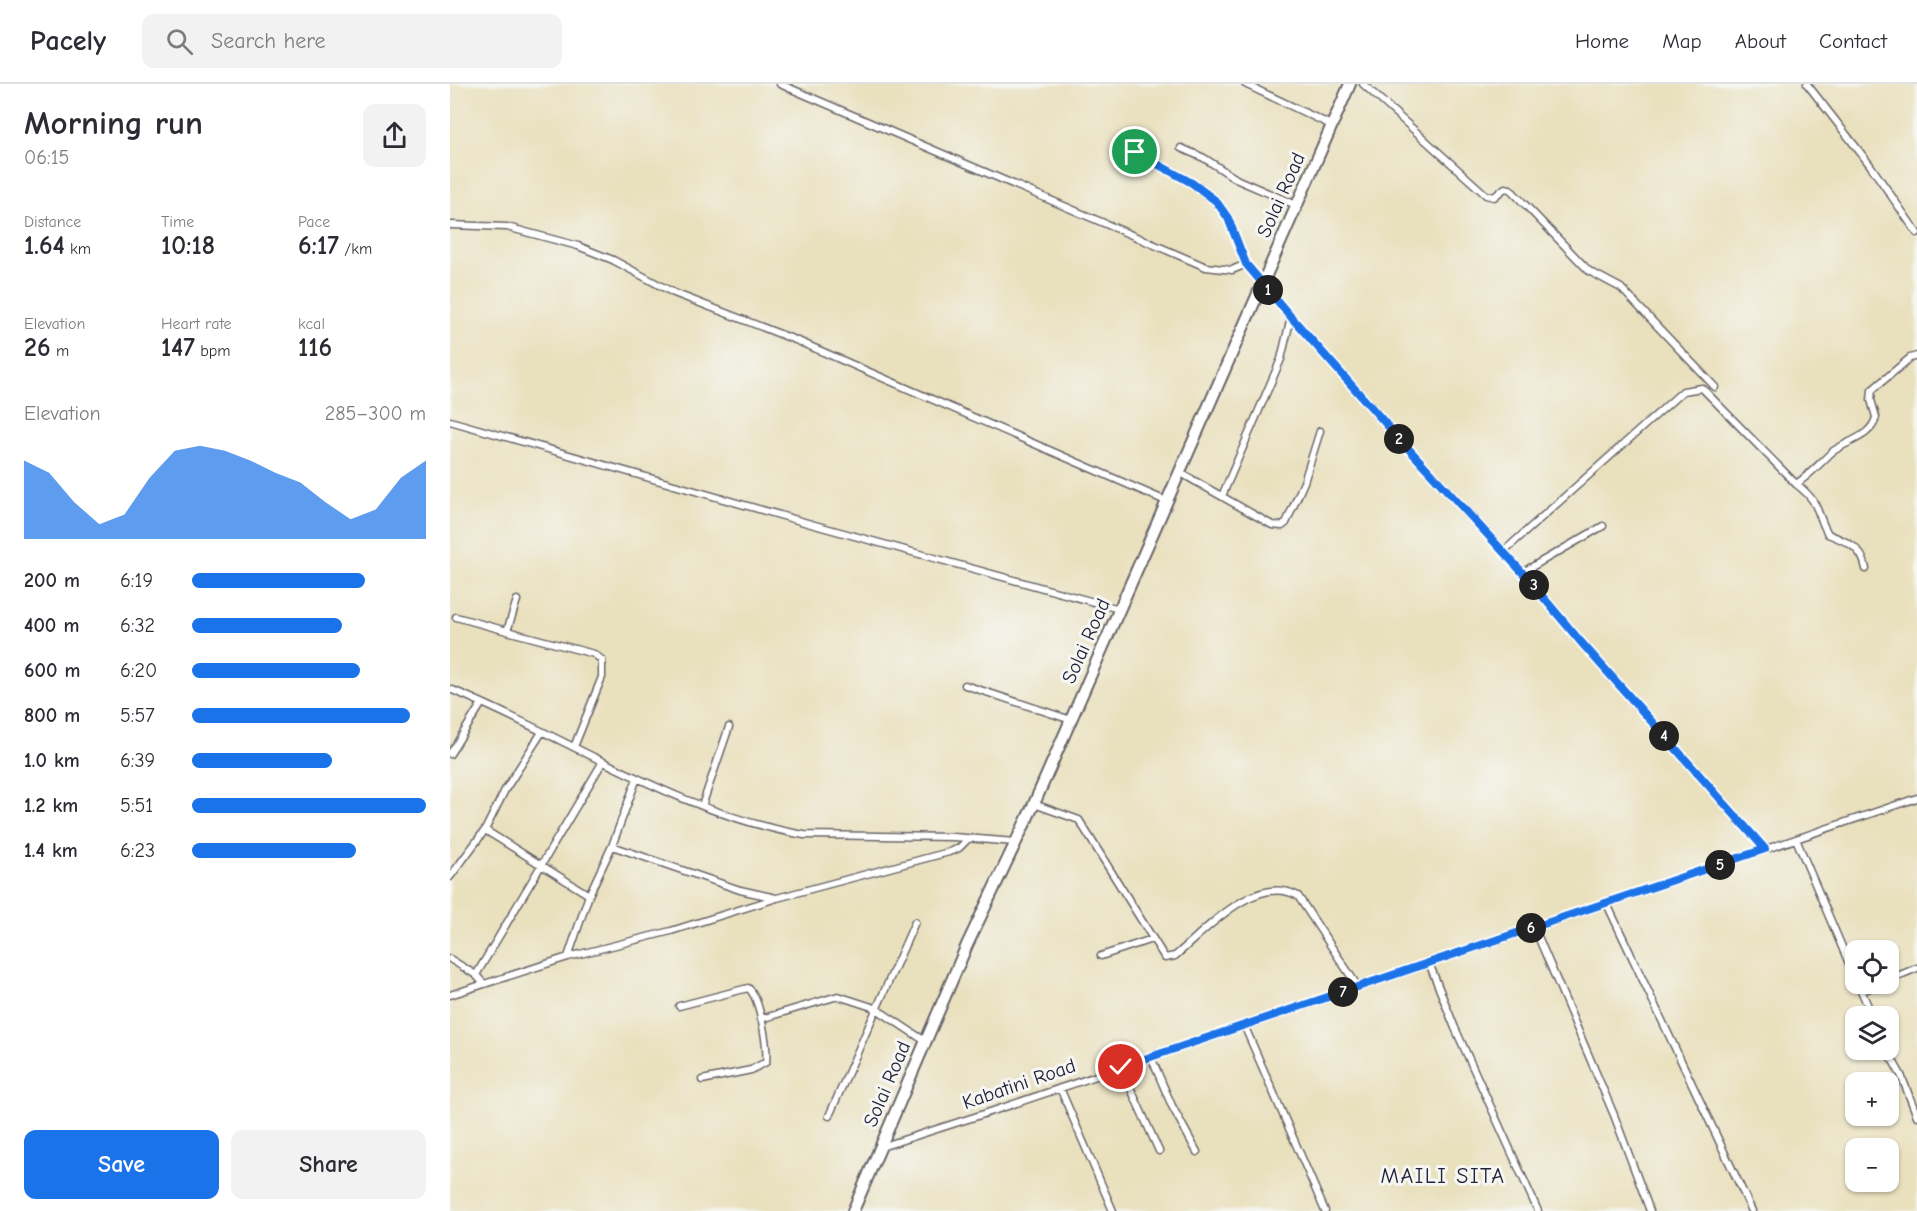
<!DOCTYPE html>
<meta charset="utf-8">
<style>
:root{--surface:#fff;--page:#f2f2f3;--text:#2b2b33;--muted:#7c7c81;--line:#e1e1e2;--accent:#1a73e8}
body{margin:0;font-family:"Comic Neue",sans-serif;background:var(--page);color:var(--text);height:100vh;display:flex;flex-direction:column;font-size:22px;white-space:nowrap}
*{box-sizing:border-box;margin:0}
p{font-size:20px;color:var(--muted)}
.icon{flex:none;width:33px;height:33px;fill:none;stroke:currentColor;stroke-width:2;stroke-linecap:round;stroke-linejoin:round}
.map{position:relative;flex:1;overflow:hidden}
.details{display:flex;flex-direction:column;background:var(--surface);width:450px}
.details>*{flex:none}
.tools{position:absolute;left:1395px;top:856px;display:grid;gap:12px}
.tools a{display:grid;place-items:center;width:54px;height:54px;border-radius:12px;background:var(--surface);box-shadow:0 2px 4px #0004;font-size:30px}
.pin{position:absolute;display:grid;place-items:center;width:51px;height:51px;color:#fff;margin:-26px;border:3px solid #fff;border-radius:50%;box-shadow:0 2px 6px #0007}
.km{position:absolute;width:30px;height:30px;margin:-15px;border-radius:50%;background:#222;color:#fff;font-size:16px;line-height:30px;text-align:center}
.round{display:grid;place-items:center;flex:none;width:63px;height:63px;border-radius:12px;background:var(--page)}
.summary{display:flex;align-items:center;justify-content:space-between;height:102px;padding:0 24px}
h1{font-size:33px;font-weight:600;line-height:45px}
.stats{display:grid;grid-template-columns:repeat(3,1fr);gap:9px;height:102px;padding:6px 24px}
.stats div{display:grid;align-content:center}
.stats b{font-size:26px;font-weight:600}
.stats small{font-size:16px;font-weight:400}
.stats p{font-size:16px}
.chart{height:168px;padding:12px 24px}
.chart p{display:flex;justify-content:space-between}
.chart svg{width:100%;height:108px;margin-top:6px;fill:var(--accent);opacity:.7}
.cta{display:flex;gap:12px;margin-top:auto;padding:12px 24px}
.cta a{flex:1;height:69px;border-radius:12px;background:var(--accent);color:#fff;font-size:24px;font-weight:600;line-height:69px;text-align:center}
.cta a+a{background:var(--page);color:var(--text)}
ul{padding:0 24px;list-style:none;font-size:20px}
li{display:grid;grid-template-columns:96px 72px 1fr;align-items:center;height:45px}
li i{height:15px;border-radius:8px;background:var(--accent)}
header{display:flex;align-items:center;gap:36px;box-sizing:border-box;height:84px;padding:0 30px;background:var(--surface);border-bottom:2px solid var(--line)}
header strong{font-size:28px}
nav{display:flex;gap:33px;margin-inline-start:auto;font-size:21px}
.search{width:420px;height:54px;background:var(--page);display:flex;align-items:center;gap:15px;box-sizing:border-box;padding:0 21px;border-radius:12px;color:var(--muted);font-size:22px}
main{display:flex;flex:1;min-height:0}
.map>svg:first-child{display:block}
</style>
<header>
<strong>Pacely</strong>
<div class="search"><svg class="icon" aria-label="search" viewBox="0 0 24 24"><circle cx="10" cy="10" r="6"/><path d="M15 15l6 6"/></svg>Search here</div>
<nav><a>Home</a><a>Map</a><a>About</a><a>Contact</a></nav>
</header>
<main>
<section class="details">
<div class="summary"><div><h1>Morning run</h1><p>06:15</p></div><a class="round"><svg class="icon" aria-label="share" viewBox="0 0 24 24"><path d="M12 15V3M7 8l5-5 5 5M5 13v7h14v-7"/></svg></a></div>
<div class="stats">
<div><p>Distance</p><b>1.64<small> km</small></b></div>
<div><p>Time</p><b>10:18</b></div>
<div><p>Pace</p><b>6:17<small> /km</small></b></div>
</div>
<div class="stats">
<div><p>Elevation</p><b>26<small> m</small></b></div>
<div><p>Heart rate</p><b>147<small> bpm</small></b></div>
<div><p>kcal</p><b>116</b></div>
</div>
<div class="chart"><p><span>Elevation</span>285–300 m</p>
<svg viewBox="0 0 160 44" preserveAspectRatio="none"><path d="M0 44V12L10 17L20 29L30 38L40 34L50 19L60 8L70 6L80 8L90 12L100 17L110 21L120 29L130 36L140 32L150 19L160 12V44z"/></svg>
</div>
<ul>
<li><b>200 m</b>6:19<i style="width:74%"></i></li>
<li><b>400 m</b>6:32<i style="width:64%"></i></li>
<li><b>600 m</b>6:20<i style="width:72%"></i></li>
<li><b>800 m</b>5:57<i style="width:93%"></i></li>
<li><b>1.0 km</b>6:39<i style="width:60%"></i></li>
<li><b>1.2 km</b>5:51<i style="width:100%"></i></li>
<li><b>1.4 km</b>6:23<i style="width:70%"></i></li>
</ul>
<div class="cta"><a>Save</a><a>Share</a></div>
</section>
<div class="map">
<svg width="1467" height="1127" viewBox="0 0 1467 1127">
<rect width="100%" height="100%" fill="#f6f6f2"/>
<filter id="ink" filterUnits="userSpaceOnUse"><feTurbulence type="fractalNoise" baseFrequency=".0167" numOctaves="2"/><feDisplacementMap in="SourceGraphic" scale="12" xChannelSelector="R" yChannelSelector="G"/><feConvolveMatrix kernelMatrix="1 2 1 2 8 2 1 2 1" color-interpolation-filters="sRGB"/></filter>
<filter id="wash" filterUnits="userSpaceOnUse"><feTurbulence type="fractalNoise" baseFrequency=".008" numOctaves="4" result="noise"/><feDisplacementMap in="SourceGraphic" scale="24" xChannelSelector="R" yChannelSelector="G"/><feGaussianBlur stdDeviation="1.35" result="paint"/><feColorMatrix in="noise" values="0 0 0 0 0 0 0 0 0 0 0 0 0 0 0 0 0 1.4 0 .05"/><feComposite in="paint" operator="in"/></filter>
<g filter="url(#wash)">
<rect width="100%" height="100%" fill="#e9e0bd"/>
</g>
<g filter="url(#ink)">
<g fill="none" stroke-linecap="round" stroke-linejoin="round">
<defs>
<path id="street" d="M330,0L756,183L782,186L796,180
M795,0L881,41
M913,0L1036,111L1044,113L1055,104L1060,105L1139,187L1171,204L1265,303
M1357,0L1420,81L1467,149
M731,64L754,74L788,96L846,121
M685,68L742,99L766,117L778,133L796,180L841,233L944,349L1073,488L1130,557L1315,765
M0,141L57,143L128,162L163,176L224,209L348,257L716,417
M0,337L361,440L669,525
M729,388L822,441L832,442L836,439L854,398L870,347
M1346,400C1360,391 1370,379 1382,368C1396,357 1422,353 1426,333L1421,316L1422,306L1460,274L1467,272
M772,412L831,275L841,233
M1054,467L1233,307L1252,304L1346,400C1371,419 1365,427 1378,450C1398,458 1412,463 1416,485
M1073,488L1153,442
M6,533L57,547L67,516
M57,547L144,570L152,576V593L124,663
M515,601L621,636
M0,605C118,653 227,729 354,751L504,753L565,758
M0,670L32,619
M584,720L629,736L715,874L725,872C755,847 806,788 848,812L908,903
M252,722L279,643
M35,746L139,811
M1346,755L1406,896
M162,762L290,806L326,814
M0,793L35,746L55,706L92,648
M1157,820L1302,1127
M1084,843L1164,1031L1200,1127
M651,872L702,855
M118,873L139,811L162,762L187,694
M0,875L26,891
M979,879L1005,944L1088,1127
M1438,896L1467,884
M33,899L26,891L152,679
M1408,900L1423,933
M1412,907L1429,900
M0,911L118,873L221,847L327,814L499,768L509,764L518,755
M229,922L298,904C310,912 318,964 316,978L301,986L252,996
M311,935L388,912L425,924L475,957
M794,941L875,1127
M1437,966L1451,991L1467,1032
M701,973L722,1022L747,1068
M671,983L709,1067
M610,1004L663,1127
M379,1032L465,838
M431,1063L543,1027L1467,714"/>
<path id="highway" d="M403,1127L517,861L584,720L900,0"/>
</defs>
<use href="#street" stroke="#686468" stroke-width="9"/>
<use href="#highway" stroke="#686468" stroke-width="14"/>
<use href="#street" stroke="#fff" stroke-width="6"/>
<use href="#highway" stroke="#fff" stroke-width="10"/>
</g>
</g>
<g fill="none" stroke-linecap="round" stroke-linejoin="round" filter="url(#ink)">
<defs>
<path id="route" d="M671,983L1315,765L1130,557L1072,488L944,349L841,233L796,180L778,134L766,117L742,99L685,68"/>
</defs>
<use href="#route" stroke="#fff" stroke-width="12"/>
<use href="#route" stroke="#1a73e8" stroke-width="8"/>
</g>
<g text-anchor="middle" dominant-baseline="central" stroke-width="6" stroke-linejoin="round" paint-order="stroke">
<g font-size="20" fill="#22223b" stroke="#f6f6f2">
<text transform="translate(831 111) rotate(-66)">Solai Road</text>
<text transform="translate(636 557) rotate(-66)">Solai Road</text>
<text transform="translate(437 1000) rotate(-67)">Solai Road</text>
<text transform="translate(569 1000) rotate(-19)">Kabatini Road</text>
</g>
<g font-size="22" letter-spacing="1.5" fill="#22223b" stroke="#f6f6f2">
<text x="993" y="1092">MAILI SITA</text>
</g>
</g>
</svg>
<div class="tools">
<a><svg class="icon" aria-label="locate" viewBox="0 0 24 24"><circle cx="12" cy="12" r="6"/><path d="M12 2v4M12 18v4M2 12h4M18 12h4"/></svg></a>
<a><svg class="icon" aria-label="layers" viewBox="0 0 24 24"><path d="M12 4l9 5-9 5-9-5zM3 14l9 5 9-5"/></svg></a>
<a>+</a>
<a>−</a>
</div>
<div class="pin" style="left:685px;top:68px;background:#1e9e55"><svg class="icon" aria-label="arrive" viewBox="0 0 24 24"><path d="M6 21V4h12l-3 4 3 4H6"/></svg></div>
<div class="pin" style="left:671px;top:983px;background:#d93025"><svg class="icon" aria-label="check" viewBox="0 0 24 24"><path d="M5 12l5 5 9-10"/></svg></div>
<b class="km" style="left:818px;top:206px">1</b>
<b class="km" style="left:949px;top:355px">2</b>
<b class="km" style="left:1084px;top:501px">3</b>
<b class="km" style="left:1214px;top:652px">4</b>
<b class="km" style="left:1270px;top:781px">5</b>
<b class="km" style="left:1081px;top:844px">6</b>
<b class="km" style="left:893px;top:908px">7</b>
</div>
</main>
